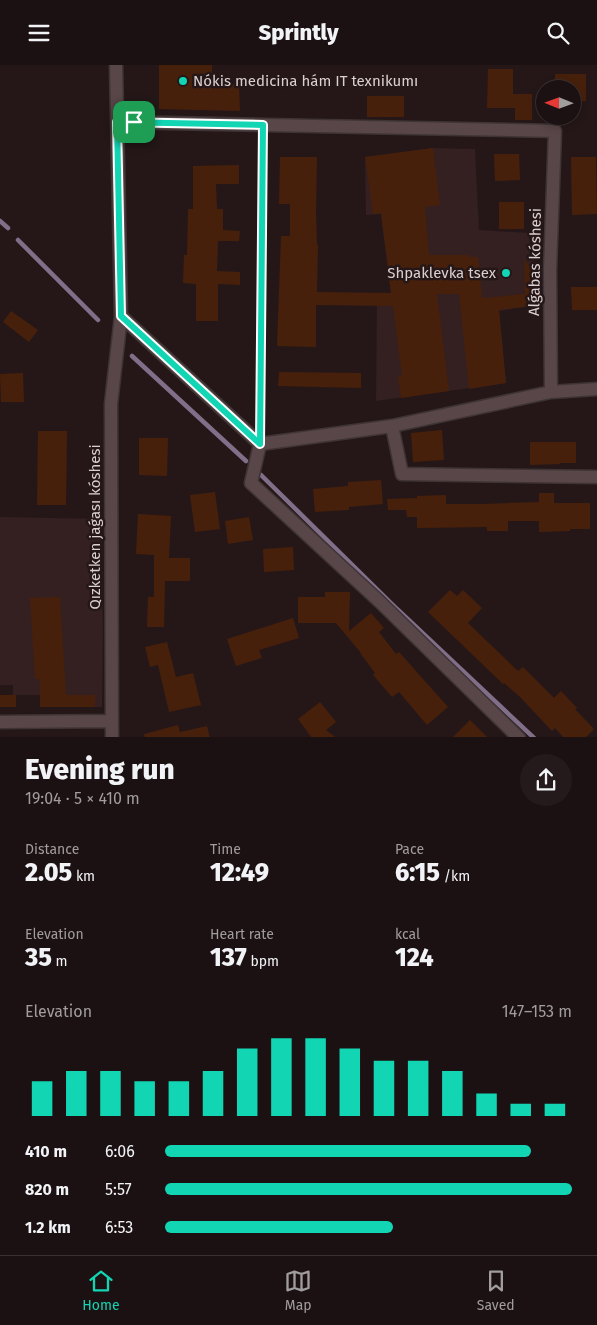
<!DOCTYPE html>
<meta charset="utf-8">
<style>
:root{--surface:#1c1112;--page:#251a1b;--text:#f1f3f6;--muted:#a09d9f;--line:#3a3132;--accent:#12d5b4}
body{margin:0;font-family:"Fira Sans",sans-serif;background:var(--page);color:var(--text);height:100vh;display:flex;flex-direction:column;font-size:19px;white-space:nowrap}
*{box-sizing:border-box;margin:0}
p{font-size:16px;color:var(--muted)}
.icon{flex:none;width:28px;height:28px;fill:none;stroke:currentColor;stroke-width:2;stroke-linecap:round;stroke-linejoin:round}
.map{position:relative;height:672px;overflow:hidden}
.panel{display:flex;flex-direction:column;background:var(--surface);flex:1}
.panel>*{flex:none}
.needle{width:32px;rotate:271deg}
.buttons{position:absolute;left:536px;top:15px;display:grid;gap:10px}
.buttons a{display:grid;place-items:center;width:45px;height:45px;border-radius:50%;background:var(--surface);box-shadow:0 2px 8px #0003,0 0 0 1px var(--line);font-size:25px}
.pin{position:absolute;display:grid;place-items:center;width:42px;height:42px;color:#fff;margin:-21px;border-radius:10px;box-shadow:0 2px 8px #0006}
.round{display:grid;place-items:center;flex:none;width:52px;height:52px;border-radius:26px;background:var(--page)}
.head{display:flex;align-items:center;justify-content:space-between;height:85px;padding:0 25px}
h1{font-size:28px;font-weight:800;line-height:38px}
.stats{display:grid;grid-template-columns:repeat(3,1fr);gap:8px;height:85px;padding:5px 25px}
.stats div{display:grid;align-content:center}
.stats b{font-size:25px;font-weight:800}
.stats small{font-size:14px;font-weight:400}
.stats p{font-size:14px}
.chart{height:140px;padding:10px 25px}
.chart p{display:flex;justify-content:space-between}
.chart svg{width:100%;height:90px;margin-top:5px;stroke:var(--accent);stroke-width:6}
ul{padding:0 25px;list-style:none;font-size:16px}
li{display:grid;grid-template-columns:80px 60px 1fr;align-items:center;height:38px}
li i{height:12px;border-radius:6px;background:var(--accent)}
header{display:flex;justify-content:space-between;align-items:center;height:65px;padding:0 25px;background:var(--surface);font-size:22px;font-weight:800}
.menu{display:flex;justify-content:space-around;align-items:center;height:70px;border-top:1px solid var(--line);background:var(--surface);font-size:14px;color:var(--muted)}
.menu a{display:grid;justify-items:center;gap:2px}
.menu .on{color:var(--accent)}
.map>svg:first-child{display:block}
</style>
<header><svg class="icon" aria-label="menu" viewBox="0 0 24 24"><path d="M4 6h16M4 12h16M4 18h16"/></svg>Sprintly<svg class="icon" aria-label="search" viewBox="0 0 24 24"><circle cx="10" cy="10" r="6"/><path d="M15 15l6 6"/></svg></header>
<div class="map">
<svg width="597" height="673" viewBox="0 0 597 673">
<rect width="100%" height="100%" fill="#251718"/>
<path fill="#342021" d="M433,83L475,84L479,165L528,168L537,211V240L499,246L506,318L376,336L377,228H391L381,149L366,150L365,92Z
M0,452L101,454L103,564L102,642H95V630H13V620H0Z"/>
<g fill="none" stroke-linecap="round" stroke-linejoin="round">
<path stroke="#816f8a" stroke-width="4.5" d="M0,156L8,163
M18,175L98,255
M132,291L246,396
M261,410L397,544L534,673"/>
</g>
<path fill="#47200b" d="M159,0H212V19H239L240,46L159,44Z
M488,4H513V29H532V55H515V43H487Z
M555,9H586V36H572V24H555Z
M367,31H404V52H367Z
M433,83L440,140L425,142L429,190H468L469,192H478L482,233L525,229L524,194L537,212L538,240L499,245L506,318L469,324L459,229H437L449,326L401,333L398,312L402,311L393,241L316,240V282L277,281L281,171H290V139H279L280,92H317L316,148L317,180H318L317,227L391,228L381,148L373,149L365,92Z
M494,89H519L520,115L495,116Z
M571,92H596L597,149L572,150Z
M239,100V119H216L217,144H223V165L240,166L239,176H218L217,206L240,207V220L218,219V256H196V219L183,218L184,190H187L188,144H193V101Z
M499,137H524V164H499Z
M571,222H597V245H572Z
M11,246L38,265L29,277L3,257Z
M279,307L361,308V323L278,321Z
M23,308L24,337H1L0,309Z
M442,365L444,395L413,397L411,368Z
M38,366H67L66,440H37Z
M139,373H168L167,411L139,410Z
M530,377H576V398H560V399L530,400Z
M381,415L383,439L349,442V445L315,447L313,424L348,421V417Z
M215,427L220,464L195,467L190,430Z
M539,428H554V438H590V464H570V466L539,467V456H508V466H487V462L417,463V452H407L406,445H388L387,434L417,433V431L446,430V439H483L539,437Z
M138,449L171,451L169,493H190V516H165L164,562H147L148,532H154V490L136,489Z
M249,452L253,475L228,479L225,456Z
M293,482L294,505L264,507L263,484Z
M450,525L457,531L463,525L482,543L468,558L492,581L518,606L523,602L554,633L561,626L577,643L575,644L594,664L585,673H564L555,663L552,666L520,632L504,618L503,619L428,547Z
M325,527H350L349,566L371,548L384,563L379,567L396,589L399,587L448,642L427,660L399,627L392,632L373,610L375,608L360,588H361L336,558H298V532H325Z
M60,532L66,630H95V642H40V614H35L30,533Z
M293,553L299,573L259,585L262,593L236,601L227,574Z
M167,577L176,612L193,608L201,640L169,647L158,600L150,602L145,582Z
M0,630H16V642H0Z
M320,637L336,657L326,665L336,673H312L298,654Z
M470,655L488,673H452Z
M178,660L180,667L207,661L210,673H145L144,669Z"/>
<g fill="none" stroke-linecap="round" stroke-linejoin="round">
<defs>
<path id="lane" d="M260,377L263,60"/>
<path id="street" d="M117,57L555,66L550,205L551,327
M121,251L260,379
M392,361L402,409L597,412
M260,379L251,418L379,536L519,673
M260,379L392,361L551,327L597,324
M0,657L112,656
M112,673L111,339L121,251L116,0"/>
</defs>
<use href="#lane" stroke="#3f3435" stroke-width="9"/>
<use href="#street" stroke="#3f3435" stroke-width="15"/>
<use href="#lane" stroke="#584648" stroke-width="6"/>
<use href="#street" stroke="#584648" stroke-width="12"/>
</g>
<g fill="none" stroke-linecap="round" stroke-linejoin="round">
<defs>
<path id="route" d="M117,57L263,60L260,379L121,251Z"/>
</defs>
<use href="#route" stroke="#fff" stroke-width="10"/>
<use href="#route" stroke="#12d5b4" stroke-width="6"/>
</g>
<g fill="#12d5b4" stroke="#251718" stroke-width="2">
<circle cx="183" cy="16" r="5"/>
<circle cx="506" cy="208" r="5"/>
</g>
<g text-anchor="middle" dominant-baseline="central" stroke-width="5" stroke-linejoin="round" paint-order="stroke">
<g font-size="15" fill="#dbd0d1" stroke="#251718" text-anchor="start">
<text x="193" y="16">Nókis medicina hám IT texnikumı</text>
<text x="496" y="208" text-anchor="end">Shpaklevka tsex</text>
</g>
<g font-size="15" fill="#dbd0d1" stroke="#251718">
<text transform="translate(535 197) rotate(-89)">Alǵabas kóshesi</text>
<text transform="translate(95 462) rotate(-90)">Qızketken jaǵası kóshesi</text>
</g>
</g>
</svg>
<div class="buttons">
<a><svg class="needle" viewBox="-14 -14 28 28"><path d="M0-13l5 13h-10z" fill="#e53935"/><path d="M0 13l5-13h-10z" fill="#a09d9f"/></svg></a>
</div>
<div class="pin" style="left:134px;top:57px;background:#1e9e55"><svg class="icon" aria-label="arrive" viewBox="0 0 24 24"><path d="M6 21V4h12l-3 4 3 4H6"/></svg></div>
</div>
<section class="panel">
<div class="head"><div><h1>Evening run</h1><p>19:04 · 5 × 410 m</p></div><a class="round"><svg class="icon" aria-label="share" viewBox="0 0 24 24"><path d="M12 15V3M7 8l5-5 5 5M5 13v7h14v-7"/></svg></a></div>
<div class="stats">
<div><p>Distance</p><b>2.05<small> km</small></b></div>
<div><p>Time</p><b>12:49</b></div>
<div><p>Pace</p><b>6:15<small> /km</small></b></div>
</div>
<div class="stats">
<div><p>Elevation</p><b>35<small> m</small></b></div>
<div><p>Heart rate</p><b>137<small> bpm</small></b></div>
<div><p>kcal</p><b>124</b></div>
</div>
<div class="chart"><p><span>Elevation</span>147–153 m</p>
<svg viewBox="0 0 160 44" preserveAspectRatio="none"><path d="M5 44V27M15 44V22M25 44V22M35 44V27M45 44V27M55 44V22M65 44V11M75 44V6M85 44V6M95 44V11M105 44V17M115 44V17M125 44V22M135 44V33M145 44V38M155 44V38"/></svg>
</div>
<ul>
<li><b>410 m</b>6:06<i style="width:90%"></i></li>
<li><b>820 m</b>5:57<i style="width:100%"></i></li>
<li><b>1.2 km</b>6:53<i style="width:56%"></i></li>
</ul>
</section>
<nav class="menu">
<a class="on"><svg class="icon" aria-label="home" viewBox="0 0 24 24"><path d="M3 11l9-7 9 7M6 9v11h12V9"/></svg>Home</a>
<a><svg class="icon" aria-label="map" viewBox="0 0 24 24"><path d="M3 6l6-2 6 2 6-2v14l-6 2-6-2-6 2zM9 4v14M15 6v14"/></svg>Map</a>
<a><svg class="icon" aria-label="saved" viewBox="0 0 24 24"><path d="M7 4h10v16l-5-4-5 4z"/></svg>Saved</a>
</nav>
